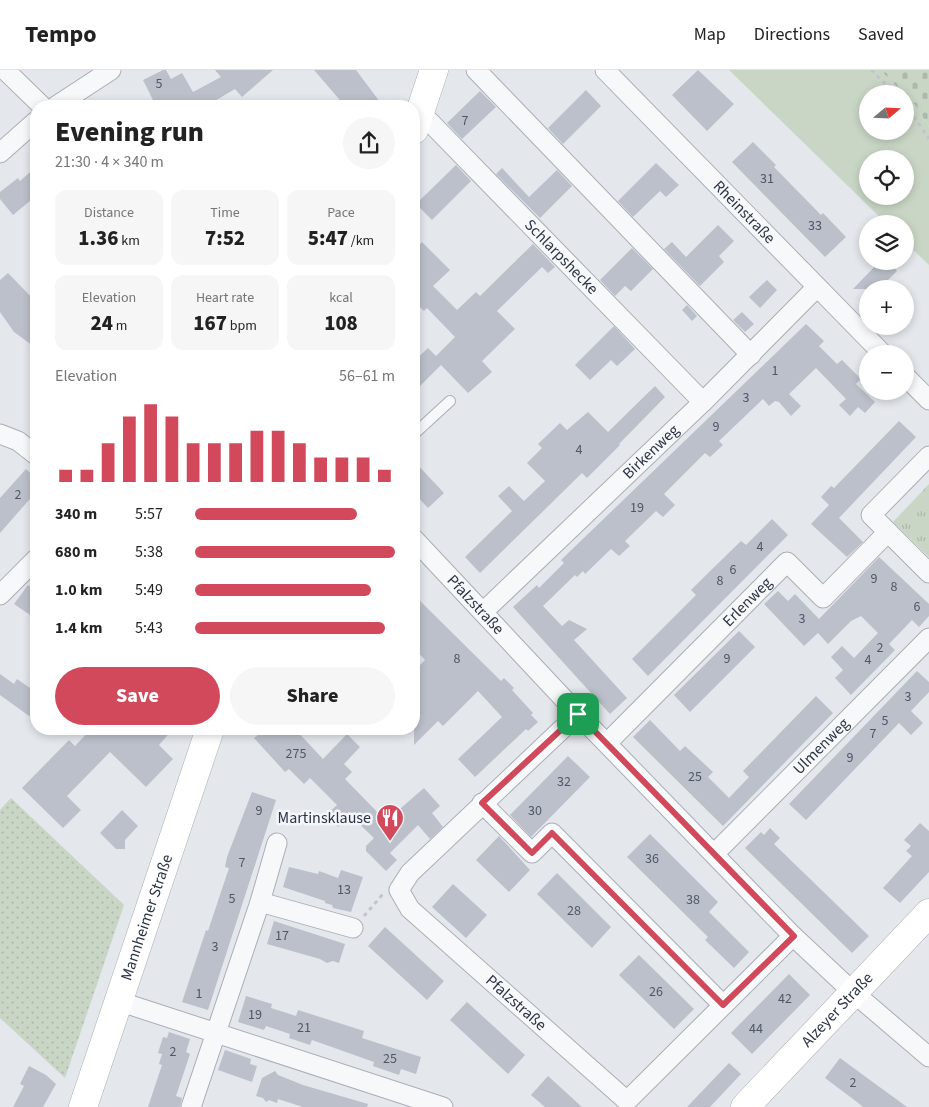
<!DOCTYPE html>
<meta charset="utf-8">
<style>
:root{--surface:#fff;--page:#f6f6f6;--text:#222;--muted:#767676;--line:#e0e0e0;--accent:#d1495b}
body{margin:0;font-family:"Source Sans 3",sans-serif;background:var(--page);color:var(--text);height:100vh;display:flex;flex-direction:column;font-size:19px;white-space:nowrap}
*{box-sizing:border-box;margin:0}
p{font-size:16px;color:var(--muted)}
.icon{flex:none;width:28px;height:28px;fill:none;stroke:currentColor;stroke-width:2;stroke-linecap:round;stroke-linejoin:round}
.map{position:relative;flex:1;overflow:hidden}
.panel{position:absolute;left:30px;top:30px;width:390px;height:635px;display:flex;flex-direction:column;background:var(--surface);border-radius:20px;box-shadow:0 2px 8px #0003}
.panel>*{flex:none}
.needle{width:32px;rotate:71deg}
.buttons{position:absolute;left:859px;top:15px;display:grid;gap:10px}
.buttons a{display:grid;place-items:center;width:55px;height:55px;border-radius:50%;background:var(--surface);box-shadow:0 2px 8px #0003;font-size:25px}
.pin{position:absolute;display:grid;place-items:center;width:42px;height:42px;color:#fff;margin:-21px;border-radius:10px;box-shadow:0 2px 8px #0006}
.round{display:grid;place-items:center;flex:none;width:52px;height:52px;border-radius:26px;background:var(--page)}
.headline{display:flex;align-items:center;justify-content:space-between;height:85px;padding:0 25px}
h1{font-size:28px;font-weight:800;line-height:38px}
.metrics{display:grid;grid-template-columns:repeat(3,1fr);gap:8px;height:85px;padding:5px 25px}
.metrics div{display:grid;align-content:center;border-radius:12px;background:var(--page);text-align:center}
.metrics b{font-size:21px;font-weight:800}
.metrics small{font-size:14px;font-weight:400}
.metrics p{font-size:14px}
.chart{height:140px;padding:10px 25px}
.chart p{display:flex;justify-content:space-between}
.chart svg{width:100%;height:90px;margin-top:5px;stroke:var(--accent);stroke-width:6}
.cta{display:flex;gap:10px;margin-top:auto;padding:10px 25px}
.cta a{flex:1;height:58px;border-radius:30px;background:var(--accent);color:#fff;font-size:20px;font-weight:800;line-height:58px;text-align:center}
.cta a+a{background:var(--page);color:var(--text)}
ul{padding:0 25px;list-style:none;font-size:16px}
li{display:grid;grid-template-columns:80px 60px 1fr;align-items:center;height:38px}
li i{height:12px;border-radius:6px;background:var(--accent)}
header{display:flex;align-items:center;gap:30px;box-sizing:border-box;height:70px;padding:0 25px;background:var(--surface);border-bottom:1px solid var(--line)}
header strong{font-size:24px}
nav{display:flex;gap:28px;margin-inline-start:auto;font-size:18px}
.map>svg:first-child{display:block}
</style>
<header>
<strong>Tempo</strong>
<nav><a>Map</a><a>Directions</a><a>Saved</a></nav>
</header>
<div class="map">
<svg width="929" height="1037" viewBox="0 0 929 1037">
<defs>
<pattern id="grass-dots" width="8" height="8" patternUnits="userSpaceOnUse" patternTransform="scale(1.25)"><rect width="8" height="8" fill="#c9d6c5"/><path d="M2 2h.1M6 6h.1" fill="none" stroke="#adb8ab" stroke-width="1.8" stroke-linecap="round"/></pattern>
<pattern id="cemetery-stones" width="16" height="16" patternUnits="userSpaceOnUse" patternTransform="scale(1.25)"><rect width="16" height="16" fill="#c9d6c5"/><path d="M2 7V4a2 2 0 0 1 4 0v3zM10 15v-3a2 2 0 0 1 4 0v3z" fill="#adb8ab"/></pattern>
<pattern id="park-tufts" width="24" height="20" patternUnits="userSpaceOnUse" patternTransform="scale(1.25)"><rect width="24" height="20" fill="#c9d6c5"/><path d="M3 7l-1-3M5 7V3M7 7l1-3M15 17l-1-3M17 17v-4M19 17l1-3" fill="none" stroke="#adb8ab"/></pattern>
</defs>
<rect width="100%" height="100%" fill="#e4e7ec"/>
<path fill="url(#grass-dots)" d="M11,728L124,835L65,1008L0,948V740Z"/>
<path fill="url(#cemetery-stones)" d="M880,0H929V57L915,35Z"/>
<path fill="url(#park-tufts)" d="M929,414V487L893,452Z"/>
<path fill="#c9d6c5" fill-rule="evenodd" d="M729,0H880L904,24H868V61H905V25L915,35L929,57V195L905,172V154H887ZM868,89H905V126H868Z"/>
<path fill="#bbc0ca" d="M163,0H166L171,9L182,3L193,22L221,7L215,0H273L242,27L235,19L206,36H156L143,10Z
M314,0H356L383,36H345Z
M698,0L734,34L707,61L672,25Z
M586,20L601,36L563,74L548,58Z
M480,21L496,37L462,69L447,53Z
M753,72L776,95L774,97L821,145L823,143L846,167L825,187L732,92Z
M656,93L679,115L666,127L660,121L633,147L618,131Z
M456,95L471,111L432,150L416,134Z
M36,97V126L13,145L0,129V122L18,108L20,111Z
M502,98L529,127L557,100L572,116L540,148L496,104Z
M718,155L734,171L719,186L724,192L700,216L664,179L672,172L686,187Z
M422,172L450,200L433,216L457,240L476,222L480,226L533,174L555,197L548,203L542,197L497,241L515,259L482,291L492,302L468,323L441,295L414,322V291L428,278L436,286L455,267L427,238L424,241L414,231V180Z
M632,178L653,199L631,221L625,216L615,226L600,210Z
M880,191H900L894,198L897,201L879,219H853Z
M8,203L36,232V278L14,262L0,242V210Z
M767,210L777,220L760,238L749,227Z
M687,235L697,246L692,251L682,240Z
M742,242L754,254L745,262L733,250Z
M806,254L824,271L819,276L837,294L842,290L861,309L856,314L875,332L865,343L858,337L850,346L839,335L846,329L816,298L789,324L801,336L791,346L779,332L775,331L769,336L763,329L719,371L723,375L710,387L705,383L664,424L675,435L663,447L656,441L625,471L630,476L619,486L611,479L585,504L583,501L577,507L575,505L543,536L562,556L569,550L587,559L574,570L627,628L610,644L513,537L537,515L539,518L564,493L561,490Z
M614,256L635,279L617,296L611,290L590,310L575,295Z
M655,316L665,327L619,374L620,375L587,408L582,403L480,503L465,487L512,441L498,426L509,416L524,431L545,411L527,393L542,378L538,374L560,353L567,360L588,342L608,362Z
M899,351L916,367L839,448L863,472L847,487L811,454L829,435L821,427L831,416L834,418Z
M414,391L444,423L428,438L414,423Z
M26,399L36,408V422L0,463V428Z
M772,449L788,465L648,606L632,589L696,525L691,520L702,509L741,471L746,475Z
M879,487L929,534V546L919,557L912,550L889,574L895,580L851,625L835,608L843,600L831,587L842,576L854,588L878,563L861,546L851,551L828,574L818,563L804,576L764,534L778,521L788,531L795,524L819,549Z
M28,515L36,521V549L14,534Z
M414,525L501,611L504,608L514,618L512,620L533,643L531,645L538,652L528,661L526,659L475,707L458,689L502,647L478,621L443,656L438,651L414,675V601L425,590L414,578Z
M739,561L755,577L690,642L674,625Z
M917,601L929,612V622L911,641L923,653L911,665L899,653L806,750L789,734Z
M0,604L14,614L17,609L36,622V651L0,625Z
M816,626L833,643L723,756L633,667L650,650L680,681L685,676L713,702L708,707L729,728L749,707L743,701Z
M91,659H173L159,675L173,689L146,717L110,682L67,726L81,740L63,758L22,718L69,670L75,676Z
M252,659H295L323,689L347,664L360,677L344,694L352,702L345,709L386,751L424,718L440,736L432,743L443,757L430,769L418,755L390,783L397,790L386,801L366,781V776L374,768L350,745L338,757L326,745L337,735L310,708L304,714L289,699L285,702L254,668L258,665Z
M568,686L590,707L531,767L510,745Z
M252,722L276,730L208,940L182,932L206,860L208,861L229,798L225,797L227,787Z
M122,740L138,756L125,770V779H116L100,763Z
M920,753L929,761V802L900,833L883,818L912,786L906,781L911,776L904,770Z
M770,758L780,768L774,774L869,866L852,883L745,778L761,762L764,765Z
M650,764L718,832L709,842L749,882L734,898L705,870L708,867L627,787Z
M499,766L530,800L509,822L476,790Z
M289,797L318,804L319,801L338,808L341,800L363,807L351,842L333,838L332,835L325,833V831L283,817Z
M557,803L611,857L592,878L537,824Z
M453,814L487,845L466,868L432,837Z
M274,851L345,874L339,893L333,891L327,893L320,889L267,874Z
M385,857L444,911L427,930L368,876Z
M639,885L694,939L674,959L619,905Z
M789,904L810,925L752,984L731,963Z
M246,926L272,934L271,938L296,946L298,940L364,961L362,968L421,987L416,1004L401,999L399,1005L373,996L374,992L312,970L310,975L289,968L290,964L266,956L264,960L238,952Z
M467,932L525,985L508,1004L450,950Z
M169,962L190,969L186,982L190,984L176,1026L182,1028L180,1037H148L162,995L159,994L162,984L158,983L163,967L167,968Z
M225,980L251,989L250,994L257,996L252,1012L218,1000Z
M840,988L870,1010L907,1037H863L857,1032L825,1008Z
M729,993L741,1004L710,1037H687Z
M29,996L46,1005L56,1014L43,1037H13L24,1016L20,1014Z
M275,1001L278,1005L303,1015L368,1034L367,1037H303L278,1029L277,1033L269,1030L266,1032L263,1028L256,1026L262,1008Z
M548,1006L582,1037H545L531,1025Z"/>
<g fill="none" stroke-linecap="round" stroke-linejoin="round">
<defs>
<path id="lane" d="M414,364L450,331"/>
<g id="street">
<path d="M5,0L42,36"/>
<path d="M476,0L751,285"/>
<path id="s1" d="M605,0L883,284"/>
<path d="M56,36L111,0"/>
<path id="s2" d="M419,44L426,48L703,332"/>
<path d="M0,83L36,51"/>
<path d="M905,306L929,330"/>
<path d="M0,364L18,371L36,385"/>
<path d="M929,386L871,445L929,503"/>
<path id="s3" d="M414,469L578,644L793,866L854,923L929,987"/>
<path d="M0,525L36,489"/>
<path id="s4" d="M483,542L703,332L817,217"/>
<path id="s5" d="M578,644L410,803L399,820L410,839L627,1031L793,866"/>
<path id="s6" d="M607,673L787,492L823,528L888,462"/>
<path d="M482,733L532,783L552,763L723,935"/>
<path id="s7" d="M714,784L929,568"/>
<path d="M260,832L353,858"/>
<path d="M118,931L443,1037"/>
<path d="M191,1037L260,832L277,773"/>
</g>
<g id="secondary">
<path d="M414,60L434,0"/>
<path id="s8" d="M83,1037L210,659"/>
<path id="s9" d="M745,1037L929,843"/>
</g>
</defs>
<use href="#lane" stroke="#a9aeb7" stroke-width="12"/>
<use href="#street" stroke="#a9aeb7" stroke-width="21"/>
<use href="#secondary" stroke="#a9aeb7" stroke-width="29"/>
<path stroke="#c2c5cb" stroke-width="3" stroke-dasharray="4 4" stroke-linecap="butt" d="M871,0L896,24
M905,33L929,69
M364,846L383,824"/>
<use href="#lane" stroke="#f7f8fa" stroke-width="10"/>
<use href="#street" stroke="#f7f8fa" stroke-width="19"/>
<use href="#secondary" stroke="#fff" stroke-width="28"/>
</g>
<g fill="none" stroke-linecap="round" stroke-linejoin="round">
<defs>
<path id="route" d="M578,644L794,866L723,935L552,763L532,783L482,733Z"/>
</defs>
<use href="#route" stroke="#fff" stroke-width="10"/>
<use href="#route" stroke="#d1495b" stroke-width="6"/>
</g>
<defs>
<symbol id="restaurant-pin" viewBox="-11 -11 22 30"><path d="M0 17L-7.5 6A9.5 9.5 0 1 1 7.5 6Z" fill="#d1495b" stroke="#f4f6f9"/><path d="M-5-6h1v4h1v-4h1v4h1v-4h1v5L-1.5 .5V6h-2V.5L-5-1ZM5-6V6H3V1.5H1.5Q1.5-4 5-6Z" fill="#fff"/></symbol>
</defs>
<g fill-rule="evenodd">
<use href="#restaurant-pin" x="374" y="732" width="32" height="43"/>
</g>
<g text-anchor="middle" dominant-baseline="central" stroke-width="5" stroke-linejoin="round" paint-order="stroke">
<g font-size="14" fill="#4f5766">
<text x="159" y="14">5</text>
<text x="465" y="51">7</text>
<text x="767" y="109">31</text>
<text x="815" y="156">33</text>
<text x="775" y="301">1</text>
<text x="746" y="328">3</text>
<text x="716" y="357">9</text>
<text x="579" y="380">4</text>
<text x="18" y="425">2</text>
<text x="637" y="438">19</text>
<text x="760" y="477">4</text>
<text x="733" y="500">6</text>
<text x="874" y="509">9</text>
<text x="720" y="511">8</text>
<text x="894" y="517">8</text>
<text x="917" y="537">6</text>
<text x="802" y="549">3</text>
<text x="880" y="578">2</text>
<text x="457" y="589">8</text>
<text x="727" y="589">9</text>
<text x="868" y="590">4</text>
<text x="908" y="627">3</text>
<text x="885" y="651">5</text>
<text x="873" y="664">7</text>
<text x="296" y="684">275</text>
<text x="850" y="688">9</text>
<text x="695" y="707">25</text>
<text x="564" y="712">32</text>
<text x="259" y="741">9</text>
<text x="535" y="741">30</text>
<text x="652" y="789">36</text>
<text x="242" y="793">7</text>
<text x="344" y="820">13</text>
<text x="232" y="829">5</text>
<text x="693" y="830">38</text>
<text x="574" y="841">28</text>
<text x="282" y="866">17</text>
<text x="215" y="877">3</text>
<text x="656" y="922">26</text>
<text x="199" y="924">1</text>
<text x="785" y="929">42</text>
<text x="255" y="945">19</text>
<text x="304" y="958">21</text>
<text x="756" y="959">44</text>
<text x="173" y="982">2</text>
<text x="390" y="989">25</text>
<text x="853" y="1013">2</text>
</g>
<g font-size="16" fill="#2b3445" stroke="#f4f6f9">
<text stroke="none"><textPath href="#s1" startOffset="199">Rheinstraße</textPath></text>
<text stroke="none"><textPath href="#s2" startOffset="202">Schlarpshecke</textPath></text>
<text stroke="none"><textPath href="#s4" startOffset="232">Birkenweg</textPath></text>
<text stroke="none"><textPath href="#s6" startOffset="199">Erlenweg</textPath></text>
<text stroke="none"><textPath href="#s3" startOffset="90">Pfalzstraße</textPath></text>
<text stroke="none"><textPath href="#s7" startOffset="152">Ulmenweg</textPath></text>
<text stroke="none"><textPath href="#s8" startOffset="200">Mannheimer Straße</textPath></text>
<text stroke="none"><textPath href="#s5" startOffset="415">Pfalzstraße</textPath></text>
<text stroke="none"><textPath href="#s9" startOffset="134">Alzeyer Straße</textPath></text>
</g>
<g font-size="16" fill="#2b3445" stroke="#f4f6f9" text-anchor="end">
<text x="371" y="748">Martinsklause</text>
</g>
</g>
</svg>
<div class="buttons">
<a><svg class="needle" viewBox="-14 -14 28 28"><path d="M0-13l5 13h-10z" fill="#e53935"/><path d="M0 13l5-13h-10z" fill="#767676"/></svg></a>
<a><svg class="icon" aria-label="locate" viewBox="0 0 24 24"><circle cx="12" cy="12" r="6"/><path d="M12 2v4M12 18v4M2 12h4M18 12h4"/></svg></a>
<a><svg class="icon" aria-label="layers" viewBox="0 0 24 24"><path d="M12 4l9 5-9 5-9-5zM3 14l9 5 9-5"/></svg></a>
<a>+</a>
<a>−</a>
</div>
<div class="pin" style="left:578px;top:644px;background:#1e9e55"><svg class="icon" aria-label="arrive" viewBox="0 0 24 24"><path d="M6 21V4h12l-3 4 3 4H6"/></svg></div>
<section class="panel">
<div class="headline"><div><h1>Evening run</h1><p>21:30 · 4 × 340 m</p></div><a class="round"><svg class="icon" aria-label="share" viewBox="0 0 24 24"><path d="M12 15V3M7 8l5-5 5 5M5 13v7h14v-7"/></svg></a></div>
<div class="metrics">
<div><p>Distance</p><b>1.36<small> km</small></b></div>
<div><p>Time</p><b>7:52</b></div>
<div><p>Pace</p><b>5:47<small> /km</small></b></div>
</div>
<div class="metrics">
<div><p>Elevation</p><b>24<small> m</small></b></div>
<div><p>Heart rate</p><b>167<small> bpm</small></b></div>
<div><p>kcal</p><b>108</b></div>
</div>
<div class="chart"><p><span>Elevation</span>56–61 m</p>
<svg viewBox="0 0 160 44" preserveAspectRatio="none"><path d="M5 44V38M15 44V38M25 44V25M35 44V12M45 44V6M55 44V12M65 44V25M75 44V25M85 44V25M95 44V19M105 44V19M115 44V25M125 44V32M135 44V32M145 44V32M155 44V38"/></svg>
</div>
<ul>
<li><b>340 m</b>5:57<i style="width:81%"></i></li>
<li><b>680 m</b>5:38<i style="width:100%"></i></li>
<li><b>1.0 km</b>5:49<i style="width:88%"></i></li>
<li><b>1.4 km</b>5:43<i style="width:95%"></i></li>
</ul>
<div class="cta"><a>Save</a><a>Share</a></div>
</section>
</div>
